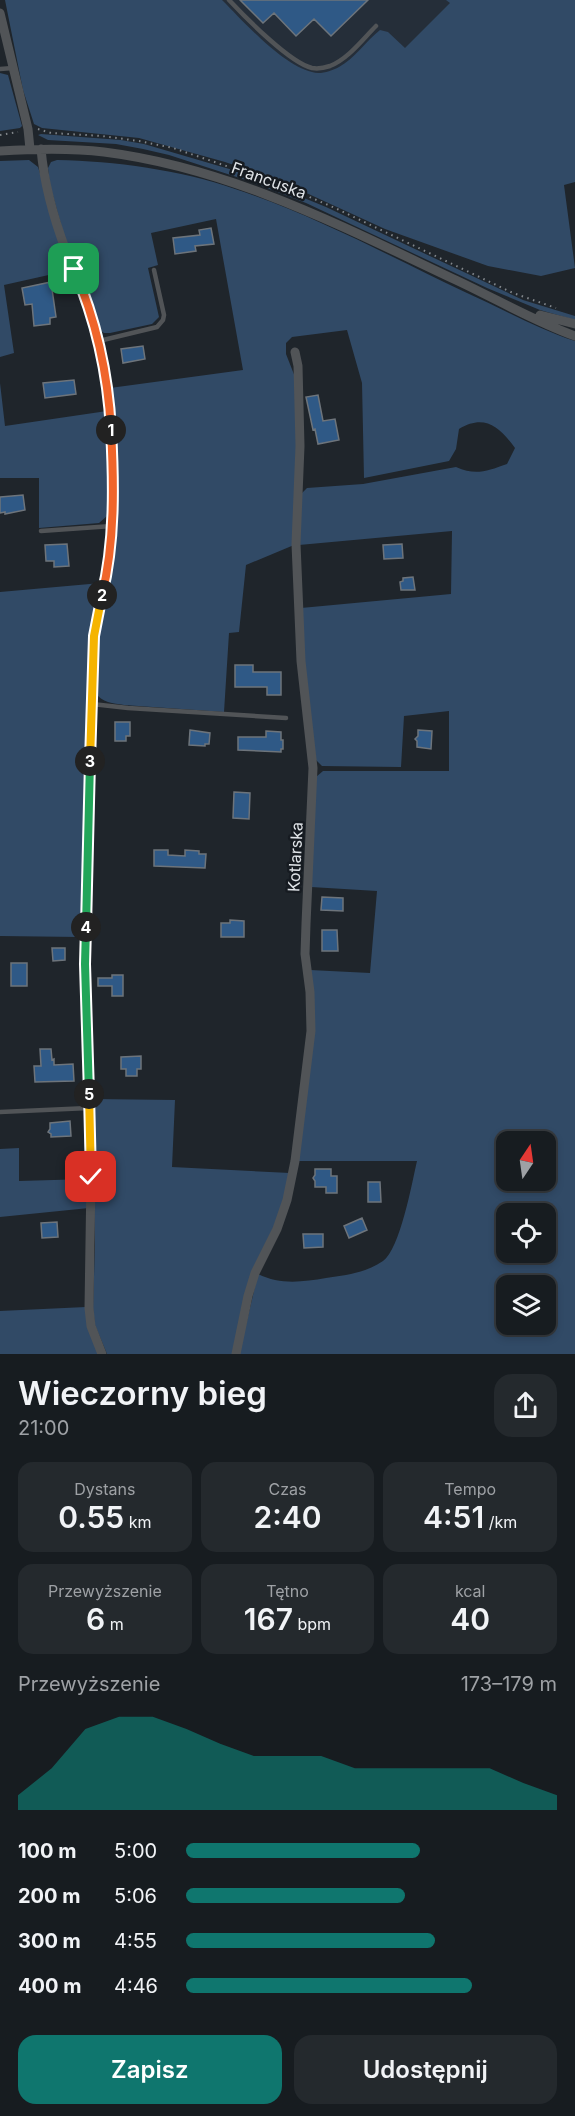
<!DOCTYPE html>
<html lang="pl">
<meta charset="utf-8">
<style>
:root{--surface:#171c20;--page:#24292d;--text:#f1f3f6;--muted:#9ea1a5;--line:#363a3e;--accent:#0f766e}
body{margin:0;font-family:Inter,sans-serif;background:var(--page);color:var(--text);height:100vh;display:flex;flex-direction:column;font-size:22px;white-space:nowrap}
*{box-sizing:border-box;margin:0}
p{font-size:20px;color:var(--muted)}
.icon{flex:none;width:33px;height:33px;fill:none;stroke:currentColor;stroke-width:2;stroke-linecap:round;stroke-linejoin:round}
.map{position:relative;height:1354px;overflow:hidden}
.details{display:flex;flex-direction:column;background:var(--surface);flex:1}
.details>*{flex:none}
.needle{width:39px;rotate:13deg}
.buttons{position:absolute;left:496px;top:1131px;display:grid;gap:12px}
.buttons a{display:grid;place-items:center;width:60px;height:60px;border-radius:12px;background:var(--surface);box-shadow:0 3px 9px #0003,0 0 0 2px var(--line);font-size:30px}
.pin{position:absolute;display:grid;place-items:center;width:51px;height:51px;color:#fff;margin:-26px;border-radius:12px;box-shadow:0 3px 9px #0006}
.km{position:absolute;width:30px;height:30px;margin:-15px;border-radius:50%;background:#222;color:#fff;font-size:16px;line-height:30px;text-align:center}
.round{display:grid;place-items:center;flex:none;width:63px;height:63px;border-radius:18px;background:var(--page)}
.summary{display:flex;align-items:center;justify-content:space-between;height:102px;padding:0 18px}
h1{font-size:33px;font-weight:600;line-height:45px}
.metrics{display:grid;grid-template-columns:repeat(3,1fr);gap:9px;height:102px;padding:6px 18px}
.metrics div{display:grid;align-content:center;border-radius:15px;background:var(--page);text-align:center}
.metrics b{font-size:30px;font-weight:600}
.metrics small{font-size:16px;font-weight:400}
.metrics p{font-size:16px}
.chart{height:168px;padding:12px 18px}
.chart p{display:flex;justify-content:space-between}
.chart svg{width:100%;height:108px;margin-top:6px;fill:var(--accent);opacity:.7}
.action{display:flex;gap:12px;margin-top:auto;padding:12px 18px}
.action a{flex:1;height:69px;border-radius:18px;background:var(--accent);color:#fff;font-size:24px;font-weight:600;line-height:69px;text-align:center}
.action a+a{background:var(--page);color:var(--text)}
ul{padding:0 18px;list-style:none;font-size:20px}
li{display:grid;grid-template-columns:96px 72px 1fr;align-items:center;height:45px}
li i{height:15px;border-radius:8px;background:var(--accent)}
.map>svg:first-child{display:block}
</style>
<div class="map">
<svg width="575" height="1354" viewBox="0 0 575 1354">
<rect width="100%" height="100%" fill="#1f252b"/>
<path fill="#252e39" d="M181,0H505L329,108Z"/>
<path fill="#314a66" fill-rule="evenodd" d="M5,0H222C244,22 282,65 312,72C320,75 331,71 339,67C354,59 366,41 380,30L388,32L405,48L450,3L446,0H575V182L564,185L575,268L541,276L488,266L385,229L278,180L225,162L139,138L42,128L34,124L23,90Z
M0,73L8,75L22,126L20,128L0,131Z
M41,134L121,140L144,144L243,173L326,207L523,300L575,316V320L540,310L487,288L306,203L246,180L169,155L143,149L116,144L48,140L38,135Z
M29,160L38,167L71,270L4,285L14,353L0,357V161Z
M57,160C114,161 181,170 235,189C316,216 391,257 467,293C503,309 538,329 575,341V1354H239L258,1274C280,1285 302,1282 326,1278C346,1275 366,1273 383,1261C400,1249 412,1183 417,1161H298L313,1032L310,970L370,973L377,891L311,887L316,777L323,771H449V711L404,716L401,767L322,766L316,760L303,661L301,608L451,594L452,531L299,545L301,494L307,488L363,484L456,467C476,476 487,471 507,464L515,448C499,426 484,414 459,429L456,449L449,461L364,478L362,383L347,330L292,337L286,343V354L295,377L297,404L294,545L246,565L239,632L229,633L224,712L124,705C113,703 102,703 95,692L99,624L112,560L110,388L243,370L216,219L151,233L158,265L148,268L159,317L152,324L110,333H104L100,330L64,235L50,185L48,168L51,162ZM507,1142H546V1180H507ZM507,1214H546V1252H507ZM507,1286H546V1324H507Z
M0,383L5,426L107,411L109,469L107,516L99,523L39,528V478H0Z
M101,583L90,636L80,937L0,936V592Z
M92,1099L175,1100L172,1167L290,1173L281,1212L252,1272L234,1354H107L95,1325L93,1308L95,1245Z
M19,1148V1181L88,1179L89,1208L0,1217V1149Z
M86,1307L87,1324L98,1354H0V1311Z"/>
<path fill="#2f5986" stroke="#6d747b" stroke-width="1.5" d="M240,0H368L331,36L314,19L296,36L274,13L263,23Z
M211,228L214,244L195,246L196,251L175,254L173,238L200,235L199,230Z
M51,282L56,317L50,318V324L34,326L32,304L25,305L22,288Z
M143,346L145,359L123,363L121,349Z
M74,380L76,394L45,398L43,383Z
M318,395L323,421L335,419L339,440L318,444L315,429L313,430L306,397Z
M23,495L25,510L5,514V512L0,513V497Z
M67,544L69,566L54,567V561H46L45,545Z
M402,544L403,558L384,559L383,545Z
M413,577L415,590H401L400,582L403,581V578Z
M235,665H253V672H281V695H267V687H235Z
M115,722H130V736H126V741H115Z
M190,730L210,733L209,744H205V746L189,745Z
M418,730L432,731L431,749L417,747V741L415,739L418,736Z
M266,731L281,732V740H283V749H281V752L238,750V737H266Z
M234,792L250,793L249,819L233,818Z
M154,850H168V855L185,856V850L199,851V854H206L205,868L154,866Z
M322,897L343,898V911L321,910Z
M230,920L244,921V937H221V923H230Z
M322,930H337L338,951H322Z
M52,948H65V960L53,961Z
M11,963H27V986H11Z
M112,975H123V996H112V986H98V978H112Z
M40,1049H51L52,1060L54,1059V1065L73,1064L74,1081L35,1082L34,1066H41Z
M141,1056V1069H137V1076H126V1069H121V1057Z
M70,1121L71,1136L51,1137V1134L48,1132L50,1129V1123Z
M315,1169H331V1176H337V1193H326V1187H315V1181L313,1178L315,1175Z
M368,1182H380L381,1202H368Z
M362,1218L367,1230L349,1238L344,1226Z
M57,1222L58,1237L42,1238L41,1223Z
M303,1234H323V1247L304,1248Z"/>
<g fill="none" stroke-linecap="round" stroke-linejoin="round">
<path stroke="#82878c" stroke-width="2" stroke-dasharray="1.5 4.5" stroke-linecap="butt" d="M38,129L51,133L102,136L139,141L173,148L277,183L335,208L513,293L556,308
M0,135L18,132"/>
<path stroke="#515457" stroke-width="4.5" d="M229,0C245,17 290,63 312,68C318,69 324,68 330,66C348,59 362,40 376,26
M0,69L13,68
M99,341L157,327L163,320L164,315L154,270
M41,531L112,526
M92,704L128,708L286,718
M0,1112L89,1108"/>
<path stroke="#515457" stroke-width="9" d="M0,13L28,129L30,149
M41,149C44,183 54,219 66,251C78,281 92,309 99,341C114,406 118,493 109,559C105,585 97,610 94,635L85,964L91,1177L89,1308L91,1326L102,1354
M0,151C34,149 70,148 104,152C232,168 345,228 460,282C498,300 536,322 575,336
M540,315L575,324
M236,1354L248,1296L255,1273L277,1229L287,1200L295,1161L311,1031L310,992L305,954L306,924L313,768L301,661L296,544L300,446L298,366L295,352"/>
</g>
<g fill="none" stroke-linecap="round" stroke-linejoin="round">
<defs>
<path id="split-1" d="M74,269C96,320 108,373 111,430"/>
<path id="split-2" d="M102,595C115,542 114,484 111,430"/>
<path id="split-3" d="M90,761L94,636L102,595"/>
<path id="split-4" d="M86,927L90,761"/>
<path id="split-5" d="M86,927L85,964L89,1094"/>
<path id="split-6" d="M89,1094L91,1177"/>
</defs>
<use href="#split-1" stroke="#fff" stroke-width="12"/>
<use href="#split-2" stroke="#fff" stroke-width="12"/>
<use href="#split-3" stroke="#fff" stroke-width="12"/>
<use href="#split-4" stroke="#fff" stroke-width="12"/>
<use href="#split-5" stroke="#fff" stroke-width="12"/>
<use href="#split-6" stroke="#fff" stroke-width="12"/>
<use href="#split-1" stroke="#f0652b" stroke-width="8"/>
<use href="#split-2" stroke="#f0652b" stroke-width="8"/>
<use href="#split-3" stroke="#f5b400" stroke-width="8"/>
<use href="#split-4" stroke="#22a559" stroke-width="8"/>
<use href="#split-5" stroke="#22a559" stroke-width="8"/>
<use href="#split-6" stroke="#f5b400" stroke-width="8"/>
</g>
<g text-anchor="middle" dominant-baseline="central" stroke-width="5" stroke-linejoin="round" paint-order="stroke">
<g font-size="16" fill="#e0e4e8" stroke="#161b21">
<text transform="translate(269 180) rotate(20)">Francuska</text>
<text transform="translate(295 857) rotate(-87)">Kotlarska</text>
</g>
</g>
</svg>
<div class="buttons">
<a><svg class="needle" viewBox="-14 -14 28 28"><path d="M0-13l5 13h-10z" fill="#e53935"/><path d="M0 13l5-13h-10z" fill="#9ea1a5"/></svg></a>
<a><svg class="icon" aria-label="locate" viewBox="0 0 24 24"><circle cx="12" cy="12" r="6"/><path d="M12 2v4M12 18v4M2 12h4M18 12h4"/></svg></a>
<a><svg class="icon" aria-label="layers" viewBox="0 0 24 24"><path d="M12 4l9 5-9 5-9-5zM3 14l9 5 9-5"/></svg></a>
</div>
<div class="pin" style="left:74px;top:269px;background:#1e9e55"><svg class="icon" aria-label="arrive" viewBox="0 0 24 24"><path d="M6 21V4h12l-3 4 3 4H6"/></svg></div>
<div class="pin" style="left:91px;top:1177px;background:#d93025"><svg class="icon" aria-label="check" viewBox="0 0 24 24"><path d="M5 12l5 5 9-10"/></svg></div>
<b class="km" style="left:111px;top:430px">1</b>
<b class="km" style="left:102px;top:595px">2</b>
<b class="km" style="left:90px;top:761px">3</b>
<b class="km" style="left:86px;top:927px">4</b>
<b class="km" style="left:89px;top:1094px">5</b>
</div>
<section class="details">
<div class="summary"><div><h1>Wieczorny bieg</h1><p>21:00</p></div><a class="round"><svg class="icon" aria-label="share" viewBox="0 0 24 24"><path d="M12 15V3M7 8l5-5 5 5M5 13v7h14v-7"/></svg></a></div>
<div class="metrics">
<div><p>Dystans</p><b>0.55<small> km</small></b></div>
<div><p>Czas</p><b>2:40</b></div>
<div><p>Tempo</p><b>4:51<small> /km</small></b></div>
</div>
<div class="metrics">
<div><p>Przewyższenie</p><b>6<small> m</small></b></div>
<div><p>Tętno</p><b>167<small> bpm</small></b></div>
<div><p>kcal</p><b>40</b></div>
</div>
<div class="chart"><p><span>Przewyższenie</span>173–179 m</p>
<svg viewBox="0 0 160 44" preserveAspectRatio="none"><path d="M0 44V38L10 27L20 11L30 6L40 6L50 11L60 17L70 22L80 22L90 22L100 27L110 27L120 27L130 27L140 27L150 33L160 38V44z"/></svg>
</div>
<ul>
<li><b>100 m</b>5:00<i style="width:63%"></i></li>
<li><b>200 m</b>5:06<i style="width:59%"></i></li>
<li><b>300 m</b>4:55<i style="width:67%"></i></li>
<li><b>400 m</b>4:46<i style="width:77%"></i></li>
</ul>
<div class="action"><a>Zapisz</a><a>Udostępnij</a></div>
</section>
